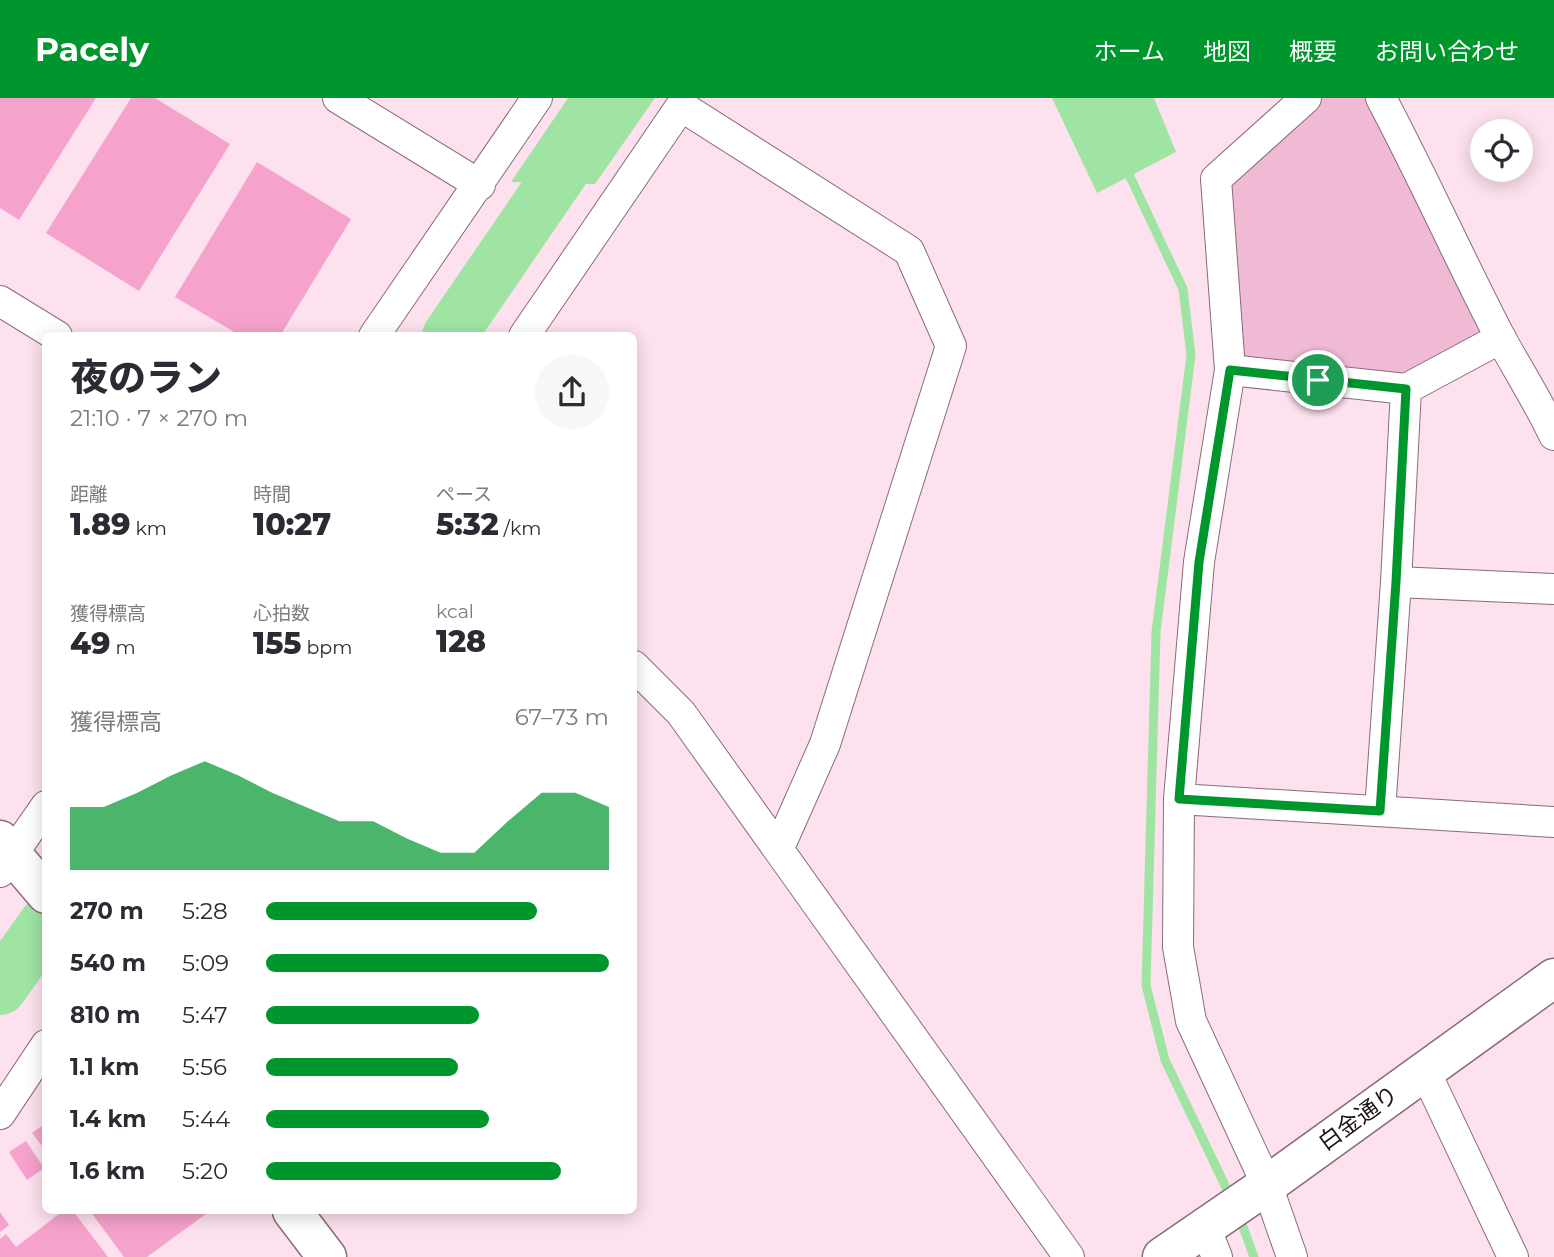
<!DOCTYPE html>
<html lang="ja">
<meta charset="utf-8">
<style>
:root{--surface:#fff;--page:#f7f7f7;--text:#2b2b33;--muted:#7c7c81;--accent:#00962e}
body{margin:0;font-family:Montserrat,"Noto Sans JP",sans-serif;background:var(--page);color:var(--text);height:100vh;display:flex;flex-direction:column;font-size:26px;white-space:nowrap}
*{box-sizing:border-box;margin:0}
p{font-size:23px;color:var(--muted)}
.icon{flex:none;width:38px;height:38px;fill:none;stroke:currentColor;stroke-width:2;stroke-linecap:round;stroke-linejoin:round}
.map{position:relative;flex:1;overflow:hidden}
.sheet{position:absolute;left:42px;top:234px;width:595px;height:882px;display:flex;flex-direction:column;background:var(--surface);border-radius:10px;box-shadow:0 4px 18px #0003}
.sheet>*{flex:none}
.tools{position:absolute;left:1470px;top:21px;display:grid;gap:14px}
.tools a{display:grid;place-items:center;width:63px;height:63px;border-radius:50%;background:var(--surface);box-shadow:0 4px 18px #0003;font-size:35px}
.pin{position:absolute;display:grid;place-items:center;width:60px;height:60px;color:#fff;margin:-30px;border:4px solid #fff;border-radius:50%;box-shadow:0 2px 7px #0007}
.round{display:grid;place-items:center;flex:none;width:74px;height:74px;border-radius:37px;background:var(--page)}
.summary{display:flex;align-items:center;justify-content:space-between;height:119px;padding:0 28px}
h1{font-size:38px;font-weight:800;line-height:52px}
.metrics{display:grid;grid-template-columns:repeat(3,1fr);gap:10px;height:119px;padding:7px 28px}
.metrics div{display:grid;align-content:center}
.metrics b{font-size:30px;font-weight:800}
.metrics small{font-size:19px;font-weight:400}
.metrics p{font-size:19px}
.chart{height:196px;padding:14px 28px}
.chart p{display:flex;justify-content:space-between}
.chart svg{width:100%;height:126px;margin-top:7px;fill:var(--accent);opacity:.7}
ul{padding:0 28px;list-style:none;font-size:23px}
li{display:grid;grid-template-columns:112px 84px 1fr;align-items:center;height:52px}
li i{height:18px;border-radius:9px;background:var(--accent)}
header{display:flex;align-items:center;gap:42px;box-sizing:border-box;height:98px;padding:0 35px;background:var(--accent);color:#fff}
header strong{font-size:33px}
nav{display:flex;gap:38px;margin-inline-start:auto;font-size:24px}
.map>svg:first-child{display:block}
</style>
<header>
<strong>Pacely</strong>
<nav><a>ホーム</a><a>地図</a><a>概要</a><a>お問い合わせ</a></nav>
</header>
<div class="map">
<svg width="1554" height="1159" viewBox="0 0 1554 1159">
<rect width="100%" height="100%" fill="#fde1ee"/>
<path fill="#f0bad4" d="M1306,0H1381L1501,240L1406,291L1230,272L1216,81Z"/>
<path fill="#a0e4a4" d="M568,0H655L595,86L511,84Z
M1052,0H1154L1176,54L1097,95Z"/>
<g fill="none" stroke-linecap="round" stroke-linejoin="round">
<path stroke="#a0e4a4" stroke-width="9" d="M1125,68L1183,191L1191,257L1156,534L1146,887L1165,962L1232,1102
M1239,1118L1254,1159"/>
<path stroke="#a0e4a4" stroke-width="54" d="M449,238L612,0
M0,890L46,825"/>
</g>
<path fill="#f5a2cd" d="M0,0H96L19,122L0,110Z
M131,0H155L230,46L139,193L46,135Z
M257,64L351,121L280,238H241L175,199Z
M46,1025V1053L32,1035Z
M26,1043L44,1070L27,1082L9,1054Z
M63,1113H73L108,1159H0V1141L6,1136L16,1149Z
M90,1113H210L147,1159H124Z
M0,1114L9,1127L0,1134Z"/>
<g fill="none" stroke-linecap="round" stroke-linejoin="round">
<defs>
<path id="street" d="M338,0L480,87
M1381,0C1423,79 1459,160 1500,239C1518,272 1538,303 1554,337
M0,203L57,238
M374,238L537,0
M524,238L681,8L909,153L951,248L825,646L779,750
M1230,272L1406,291L1501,240
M1396,484L1554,491
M634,568L681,615L1069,1159
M1179,701L1554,724
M1380,713L1396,484L1406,291
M0,774L46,708
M1424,971L1513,1159
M0,1016L46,947
M1205,1129L1217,1159
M1292,1159L1267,1087L1191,923L1178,849L1179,701L1199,464L1230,272L1216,81L1306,0"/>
<path id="secondary" d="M0,742L46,796
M292,1113L327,1159
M1162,1159L1267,1087L1554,880"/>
</defs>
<use href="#street" stroke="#8a6b7a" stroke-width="32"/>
<use href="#secondary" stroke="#8a6b7a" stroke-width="41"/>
<use href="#street" stroke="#fff" stroke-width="30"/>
<use href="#secondary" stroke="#fff" stroke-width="38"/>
</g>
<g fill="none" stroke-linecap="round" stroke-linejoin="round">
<defs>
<path id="route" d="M1230,272L1406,291L1396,484L1380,713L1179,701L1199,464Z"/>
</defs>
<use href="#route" stroke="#fff" stroke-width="14"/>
<use href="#route" stroke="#00962e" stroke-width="9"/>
</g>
<g text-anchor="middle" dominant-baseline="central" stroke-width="6" stroke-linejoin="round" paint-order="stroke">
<g font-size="23" fill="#1e1318" stroke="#fff">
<text transform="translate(1358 1020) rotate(-36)">白金通り</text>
</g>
</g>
</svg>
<div class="tools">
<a><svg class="icon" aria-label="locate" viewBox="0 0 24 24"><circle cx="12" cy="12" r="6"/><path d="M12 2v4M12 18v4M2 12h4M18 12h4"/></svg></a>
</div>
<div class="pin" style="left:1318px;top:282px;background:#1e9e55"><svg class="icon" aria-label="arrive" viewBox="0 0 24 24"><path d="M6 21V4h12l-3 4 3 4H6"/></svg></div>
<section class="sheet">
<div class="summary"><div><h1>夜のラン</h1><p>21:10 · 7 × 270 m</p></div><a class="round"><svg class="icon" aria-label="share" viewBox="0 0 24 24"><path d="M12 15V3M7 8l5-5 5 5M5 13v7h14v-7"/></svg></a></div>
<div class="metrics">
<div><p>距離</p><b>1.89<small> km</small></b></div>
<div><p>時間</p><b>10:27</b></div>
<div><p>ペース</p><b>5:32<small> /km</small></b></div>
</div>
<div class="metrics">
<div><p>獲得標高</p><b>49<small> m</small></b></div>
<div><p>心拍数</p><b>155<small> bpm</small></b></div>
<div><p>kcal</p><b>128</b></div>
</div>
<div class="chart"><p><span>獲得標高</span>67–73 m</p>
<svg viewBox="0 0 160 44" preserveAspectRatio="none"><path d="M0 44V22L10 22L20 17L30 11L40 6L50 11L60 17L70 22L80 27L90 27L100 33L110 38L120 38L130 27L140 17L150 17L160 22V44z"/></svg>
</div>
<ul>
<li><b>270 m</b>5:28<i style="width:79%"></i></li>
<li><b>540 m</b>5:09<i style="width:100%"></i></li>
<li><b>810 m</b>5:47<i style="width:62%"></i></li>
<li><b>1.1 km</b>5:56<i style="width:56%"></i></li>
<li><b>1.4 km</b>5:44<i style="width:65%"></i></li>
<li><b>1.6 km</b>5:20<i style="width:86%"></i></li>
</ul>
</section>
</div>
